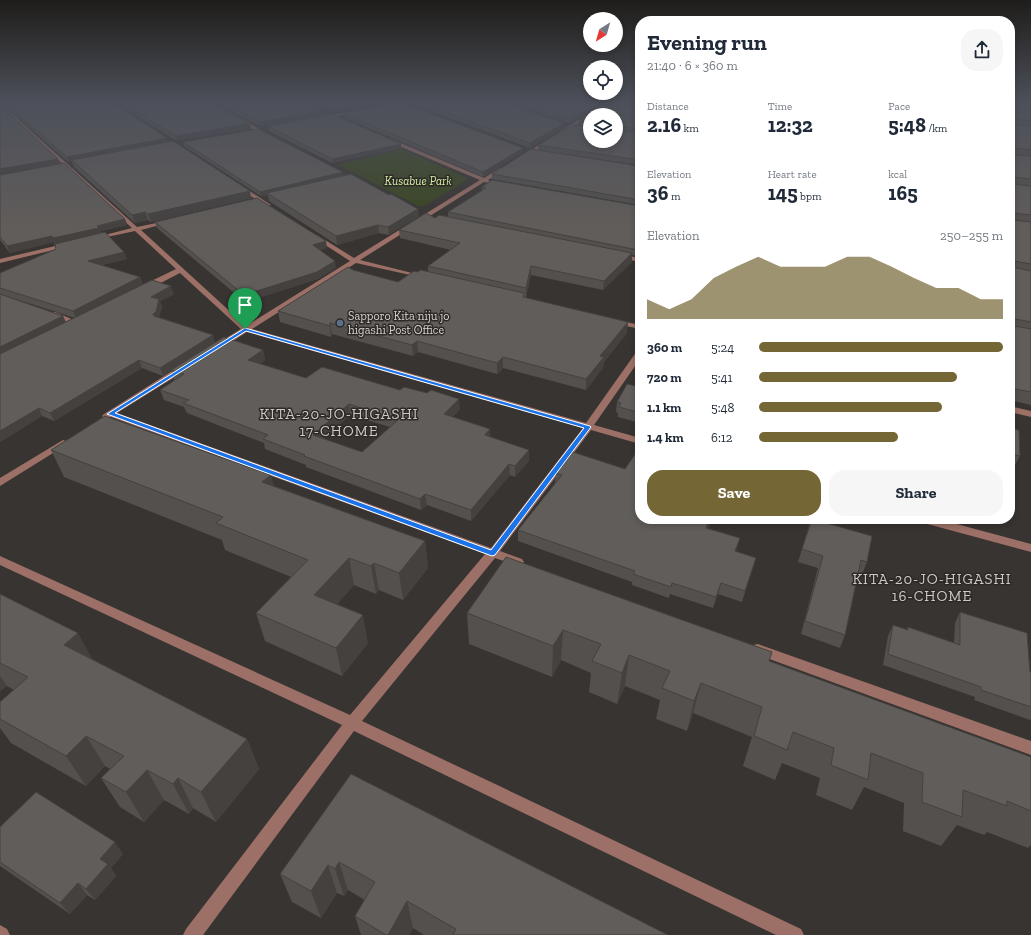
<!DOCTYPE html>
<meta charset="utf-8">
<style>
:root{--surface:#fff;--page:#f6f6f7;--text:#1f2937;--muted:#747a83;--accent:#746635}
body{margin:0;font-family:"Zilla Slab",serif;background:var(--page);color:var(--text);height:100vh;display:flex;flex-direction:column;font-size:15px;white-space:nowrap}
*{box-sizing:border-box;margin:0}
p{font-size:13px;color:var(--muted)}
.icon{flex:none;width:22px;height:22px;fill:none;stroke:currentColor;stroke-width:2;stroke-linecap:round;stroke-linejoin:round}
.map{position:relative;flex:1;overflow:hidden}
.details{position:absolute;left:635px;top:16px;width:380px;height:508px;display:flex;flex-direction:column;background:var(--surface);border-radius:16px;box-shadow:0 2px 6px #0003}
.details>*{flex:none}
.needle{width:26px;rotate:217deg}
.fabs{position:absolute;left:583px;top:12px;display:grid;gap:8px}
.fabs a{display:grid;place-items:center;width:40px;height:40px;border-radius:50%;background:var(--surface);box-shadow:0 2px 6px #0003;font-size:20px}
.pin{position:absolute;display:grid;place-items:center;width:34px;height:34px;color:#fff;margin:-41px -17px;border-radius:50% 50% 50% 0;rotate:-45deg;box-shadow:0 0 4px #0007}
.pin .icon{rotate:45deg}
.round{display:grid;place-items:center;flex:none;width:42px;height:42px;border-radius:16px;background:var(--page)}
.overview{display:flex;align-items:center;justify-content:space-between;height:68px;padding:0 12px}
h1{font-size:22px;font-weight:700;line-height:30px}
.stats{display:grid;grid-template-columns:repeat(3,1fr);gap:6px;height:68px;padding:4px 12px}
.stats div{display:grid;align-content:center}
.stats b{font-size:20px;font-weight:700}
.stats small{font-size:11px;font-weight:400}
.stats p{font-size:11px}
.chart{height:112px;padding:8px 12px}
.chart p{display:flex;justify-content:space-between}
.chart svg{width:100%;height:72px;margin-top:4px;fill:var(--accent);opacity:.7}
.action{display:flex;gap:8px;margin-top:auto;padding:8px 12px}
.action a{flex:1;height:46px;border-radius:16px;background:var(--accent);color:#fff;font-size:16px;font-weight:700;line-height:46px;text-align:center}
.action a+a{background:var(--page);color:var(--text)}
ul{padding:0 12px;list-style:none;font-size:13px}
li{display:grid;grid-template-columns:64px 48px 1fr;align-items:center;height:30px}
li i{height:10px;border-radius:5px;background:var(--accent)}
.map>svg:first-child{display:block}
</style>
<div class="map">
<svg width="1031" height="935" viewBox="0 0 1031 935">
<rect width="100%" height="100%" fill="#383431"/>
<path fill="#38461d" d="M401,149L467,178V180L424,206H419L338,165Z"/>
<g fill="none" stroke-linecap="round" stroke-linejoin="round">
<path fill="#9c7066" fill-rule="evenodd" d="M123,101H132L113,105L111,104Z
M402,101H411L387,106L385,105Z
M608,101H613L525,158L520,157Z
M0,103L137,227L171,220V222L141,230L246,326L350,261L313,237V235H317L354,258L480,180L387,141V139H391L484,178L500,168H504V170L488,180L491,182L490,183L484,182L360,260L424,276V278L356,263L252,329L586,423L637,351H640V359L594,425L640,438V444L591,430L500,551L522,559L524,562L522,565L518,566L495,558L362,721L801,929L804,935H776L354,731L203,935H183L186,929L342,725L0,565V556L350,715L485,554L111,417L104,418L102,416L104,414L180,366H186L187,368L186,370L117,413L491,548L583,428L247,332L222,348H216V344L241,329L180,273L149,289H143V285L176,269L135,231L93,240V238L132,228L0,106Z
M356,110L358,112L320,119L318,118Z
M236,118H240L270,135L266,136L236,120Z
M238,186H242L271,205L266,206L238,188Z
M68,243L71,245L70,246L0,263V259Z
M618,254L640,258V262L616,257L615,256Z
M49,312H55L81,323L80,325H74L49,316Z
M612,319L640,325V329L612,323Z
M1010,406L1031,411V417L1010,412Z
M63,440L66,441L68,443L66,445L0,486V478Z
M919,519H938L1031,544V552L920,522Z
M758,644L1031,741V755L753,653L752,649L753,645Z
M0,925L7,929L10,935H0Z"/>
</g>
<path fill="#53504d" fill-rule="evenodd" d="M0,101H110L168,142L251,198L151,222L148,220L135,223L74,167L72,162H68L1,102H0Z
M112,101H208L250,123L251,128L177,141L121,106L119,101Z
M212,101H304L323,110L324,114L260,126Z
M308,101H395L334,112Z
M409,101H501L564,127L530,148L409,103Z
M504,101H605L602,103L597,102L596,106L570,123Z
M611,101H640V165L538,150V145L573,125L587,126L579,124V119L605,104L633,107L611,104ZM590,115H616V141H590Z
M1010,101H1031V405L1010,400Z
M342,113L523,148V152L483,177L343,117Z
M268,126L401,148L332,163L269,131Z
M183,142L343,175L389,195V235L379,233L337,245L269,201L268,195L261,196L184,146Z
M60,164L125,219L127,225L101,231V233L127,259L102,265L140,277L143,284L119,297L174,294L160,301L162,307L159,317L213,335L215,343L263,350L265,360L260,364L306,378L460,409L452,417L491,437L529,461L515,477L510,475L471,521L427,505L421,510L306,467V465L265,449L264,443L187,413L184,407L164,400L160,390L175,380H174L171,370L163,376L142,368L54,421L42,416L0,442V294L63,316L66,322L75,318L0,294V273L56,249L54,242L10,253L0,240V175ZM350,415L390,427L362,452L323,439Z
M640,166V205L492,179V174Z
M482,187L640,206V253L637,256L632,255V262L603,290L531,275L526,297H524L627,333L604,362L603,368L586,390L503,368L497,374L418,352L413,356L332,334L331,337L280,322L278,311L353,270L398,282L417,272L428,271V266L451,250L400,238L399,230L435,218L448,217V212L482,190Z
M155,222L327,248L319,250L336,268L318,279L245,302L157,228Z
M640,387V423L618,417V413L616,412L617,402Z
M1010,428L1020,456L1013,468L1010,467Z
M51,450L274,486L425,541L428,568L403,600L379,590L376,594L354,585L337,604L368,643L342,676L265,641L256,613L291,577L225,550L222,540L64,477Z
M625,469L640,519H712L708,529L740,538L736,551L756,558L742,602L718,594L713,608L670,594L669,598L632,585V582L518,541V530L555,483L556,473Z
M811,519L867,562L862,574L858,573L845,635L840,648L801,634L818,568L798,562Z
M0,594L93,660L247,739L259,769L216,822L193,808L189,814L164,800L144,822L120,807L101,778L110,769L105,766L86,786L11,743L0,728V702L14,690L7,686L0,691Z
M960,612L1031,672V719L1030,720L974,700L975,697L883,665L888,636L893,625L907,630L908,627L954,643L955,623Z
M467,613L769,661L1031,757V845L1028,848L987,832L984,835L957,825L941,846L903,831L904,803L864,787L852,810L816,795L820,778L782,763L775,780L743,766L752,737L693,713L687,731L656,719L660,700L625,686L617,704L589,692L591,673L561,660L552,677L469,644Z
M351,774L668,935H424L413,928L409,935H361L355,916L365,900L348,890L344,896L337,893L321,918L292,902L280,874Z
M0,827L123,854L111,868L116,876L95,900L87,895L70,914L0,866Z"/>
<path fill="#44413f" d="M370,101H395L334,112V108Z
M597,102L596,106L570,123V119Z
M323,110L324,114L260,126L259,122Z
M250,123L251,128L177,141L176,136Z
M564,123V127L530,148V143Z
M167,138L168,143L72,160V162H68L67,157Z
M401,144V148L332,163V159Z
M523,148V152L483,177V172Z
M58,159L60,164L0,174V169Z
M343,172V176L267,193L268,195L261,196L260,192Z
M250,191L251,198L151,222L148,214Z
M418,209L419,217L389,235L388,227Z
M145,212L148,220L135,223L132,215Z
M125,219L127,225L101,231V234L55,244L54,242L10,253L7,246Z
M378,225L379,233L337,245L336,236Z
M326,241L327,248L314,252L313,245Z
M640,248V253L637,256L638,250Z
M124,252L127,259L90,268L88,261Z
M632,253V262L603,290L604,281Z
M335,261L336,268L318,279L245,302L244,295Z
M531,266V275L526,297V288Z
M140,277L143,284L76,318L73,311Z
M171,286L174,294L160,301L162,307L158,320L153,314L151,297Z
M63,316L66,323L0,357V347Z
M628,322L627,333L604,362L603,368L586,390V379L600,356Z
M330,323L332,334L331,337L330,326Z
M213,335L215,343L163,376L160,368Z
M417,341L418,352L413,356L412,345Z
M263,350L265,360L250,370L248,360Z
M503,357V368L497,374V363Z
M139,360L142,368L54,421L50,413Z
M459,399L460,409L444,424V414Z
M349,404L350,415L315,445L313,435Z
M39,408L42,416L0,442V431Z
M490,429L491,440L485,435Z
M529,450V461L515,477V466Z
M509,464L510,475L471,521V510Z
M271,475L278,501L262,482Z
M425,494L427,505L421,510L420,499Z
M710,519H712L703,539L706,528Z
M740,538L737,549L732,562L735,551Z
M425,541L428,568L403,600L399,573Z
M349,558L354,585L321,623L314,595Z
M756,558L753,568L742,602L745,591Z
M374,563L379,590L376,594L371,566Z
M721,583L718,594L713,608L716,597Z
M363,615L368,643L342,676L336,648Z
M563,630L561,660L552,677L553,646Z
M78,633L95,664L64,645Z
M629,655L625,686L617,704L622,673Z
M0,676L7,686L0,691Z
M701,683L693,713L687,731L694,701Z
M86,736L105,766L86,786L66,756Z
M247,739L259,769L216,822L201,792Z
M147,770L164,800L144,822L126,792Z
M178,778L193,808L189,814L173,784Z
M115,842L123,854L111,868L116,876L95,900L86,889L100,859Z
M339,862L348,890L344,896L335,869Z
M328,865L337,893L321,918L311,891Z
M78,883L87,895L70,914L60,903Z
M407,901L413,928L409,935H388Z"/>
<path fill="#615d5a" stroke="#44413f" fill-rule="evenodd" d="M3,101H110L167,138L67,157Z
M119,101H208L250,123L176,136Z
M220,101H304L323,110L259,122Z
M318,101H370L334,108Z
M415,101H501L564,123L530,143Z
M517,101H593L597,102L570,119Z
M621,101H640V104Z
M1010,101H1031V121L1013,119L1011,123L1013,124L1031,126V150L1013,148L1012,153L1013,155L1031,156V179L1013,177L1012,183L1013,184L1031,186V215L1014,213L1012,214L1013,220L1031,222V264L1014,261L1013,262V267L1031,271V322L1015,319L1013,321L1014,326L1031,329V392L1010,388Z
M399,102L523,148L483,172L342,113Z
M605,104L640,108V129L617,126H616V115H590V122L579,119Z
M0,105L58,159L0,169Z
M332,114L401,144L332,159L268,126Z
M573,125L590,126V141H616V130L640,133V160L538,145Z
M258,129L343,172L260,192L183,142Z
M173,141L250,191L148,214L145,212L132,215L72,160Z
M531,149L640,166V200L492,174Z
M64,163L125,219L97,226L99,228L53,238L52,236L7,246L0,237V175Z
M351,174L389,195L391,194L418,209L388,227L378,225L336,236L267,193Z
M492,180L640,206V248L638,250L448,212L486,188L482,187Z
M257,198L326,241L313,245L335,261L317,272L244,295L155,222Z
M426,213L435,218L439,215L632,253L604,281L531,266L526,288L428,266L460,243L399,230Z
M105,232L124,252L88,261L140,277L73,311L0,288V273L56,249L55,244Z
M348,267L353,270L398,282L414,271L417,272L421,270L524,293L523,297L628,322L600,356L604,357L586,379L503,357L497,363L417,341L412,345L330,323V326L278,311Z
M152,280L171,286L151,297L159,299L156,312L153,314L154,316L213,335L160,368L139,360L50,413L39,408L0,431V354Z
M0,294L63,316L0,347Z
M224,337L263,350L248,360L306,378L322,367L400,390L404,387L427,393L431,390L459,399L444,414L490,429L485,435L529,450L515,466L509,464L471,510L425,494L420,499L304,456L305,455L263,439L268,435L183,403L189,400L160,390L184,374L171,370ZM349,404L398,420L362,452L313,435Z
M627,384L640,387V413L619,407L621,403L617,402Z
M105,416L271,475L262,482L425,541L399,573L374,563L371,566L349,558L314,595L363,615L336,648L256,613L308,560L216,523L223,517L51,450Z
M1010,428L1019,430L1020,456L1010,454Z
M640,447V519H710L706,528L740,538L735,551L756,558L745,591L721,583L716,597L672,583L671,587L633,574L635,571L518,530L562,475L556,473L573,452L625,469Z
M812,519L872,536L867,562L861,560L845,635L805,621L823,556L802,549Z
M506,557L772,652L769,661L1031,757V811L1007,801V806L963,790L962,817L922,802L923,773L871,753L868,780L831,765L834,748L793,732L787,750L754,736L762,707L701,683L694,701L662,688L670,671L629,655L622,673L592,661L601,644L563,630L553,646L467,613Z
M0,594L78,633L64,645L247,739L201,792L178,778L173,784L147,770L126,792L101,778L124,756L86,736L66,756L0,719V702L28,677L0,663Z
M960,612L1027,633L1030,672H1031V707L981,690V687L888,654L893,625L908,630V627L960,645Z
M351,774L668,935H453L456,929L407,901L388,935H386L355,916L375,882L339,862L335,869L328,865L311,891L280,874Z
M36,792L115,842L100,859L108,864L86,889L78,883L60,903L0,862V827Z"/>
<linearGradient id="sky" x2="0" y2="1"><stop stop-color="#1f1d1b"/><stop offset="0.44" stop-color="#4d505a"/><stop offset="1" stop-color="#4d505a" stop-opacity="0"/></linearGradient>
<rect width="1031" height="232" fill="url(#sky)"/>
<path fill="#1a73e8" stroke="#fff" fill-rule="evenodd" d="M245,328L590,426L591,427L495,555L492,556L107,414ZM246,331L584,428L491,550L115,413Z"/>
<circle fill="#5c6f8a" stroke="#2d2a27" stroke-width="1.5" cx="340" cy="323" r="4"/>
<g text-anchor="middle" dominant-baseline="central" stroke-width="3" stroke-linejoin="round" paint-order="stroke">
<g font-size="12" font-style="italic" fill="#d2efa5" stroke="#2d2a27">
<text x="418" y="181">Kusabue Park</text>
</g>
<g font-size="12" fill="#d5d2d1" stroke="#2d2a27" text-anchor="start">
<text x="348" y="316">Sapporo Kita niju jo<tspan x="348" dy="14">higashi Post Office</tspan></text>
</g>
<g font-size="15" letter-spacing="1" fill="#cec9c6" stroke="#2d2a27">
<text x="339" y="414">KITA-20-JO-HIGASHI<tspan x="339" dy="17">17-CHOME</tspan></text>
<text x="932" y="579">KITA-20-JO-HIGASHI<tspan x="932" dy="17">16-CHOME</tspan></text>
</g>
</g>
</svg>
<div class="fabs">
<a><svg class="needle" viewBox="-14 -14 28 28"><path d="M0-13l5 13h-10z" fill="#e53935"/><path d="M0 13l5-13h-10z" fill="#747a83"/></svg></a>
<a><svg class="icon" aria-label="locate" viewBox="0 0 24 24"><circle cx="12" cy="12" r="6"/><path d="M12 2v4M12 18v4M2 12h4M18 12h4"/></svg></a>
<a><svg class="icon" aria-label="layers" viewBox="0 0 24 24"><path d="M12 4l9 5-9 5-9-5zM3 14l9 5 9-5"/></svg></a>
</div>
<div class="pin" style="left:245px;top:329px;background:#1e9e55"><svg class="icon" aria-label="arrive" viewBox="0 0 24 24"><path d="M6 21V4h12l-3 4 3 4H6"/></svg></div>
<section class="details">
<div class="overview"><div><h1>Evening run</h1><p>21:40 · 6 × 360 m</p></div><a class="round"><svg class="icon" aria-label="share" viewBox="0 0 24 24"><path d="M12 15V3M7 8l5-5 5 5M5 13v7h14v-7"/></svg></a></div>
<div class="stats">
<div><p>Distance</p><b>2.16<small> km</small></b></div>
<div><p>Time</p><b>12:32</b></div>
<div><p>Pace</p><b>5:48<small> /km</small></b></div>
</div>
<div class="stats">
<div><p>Elevation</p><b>36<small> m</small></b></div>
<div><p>Heart rate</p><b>145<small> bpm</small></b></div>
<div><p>kcal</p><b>165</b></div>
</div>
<div class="chart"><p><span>Elevation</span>250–255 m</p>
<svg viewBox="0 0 160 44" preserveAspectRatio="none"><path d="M0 44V32L10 38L20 32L30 19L40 12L50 6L60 12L70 12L80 12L90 6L100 6L110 12L120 19L130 25L140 25L150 32L160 32V44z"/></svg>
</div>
<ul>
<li><b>360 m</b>5:24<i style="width:100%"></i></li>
<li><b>720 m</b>5:41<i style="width:81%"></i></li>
<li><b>1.1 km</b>5:48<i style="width:75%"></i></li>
<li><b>1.4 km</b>6:12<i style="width:57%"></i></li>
</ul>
<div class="action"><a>Save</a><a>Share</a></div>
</section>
</div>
